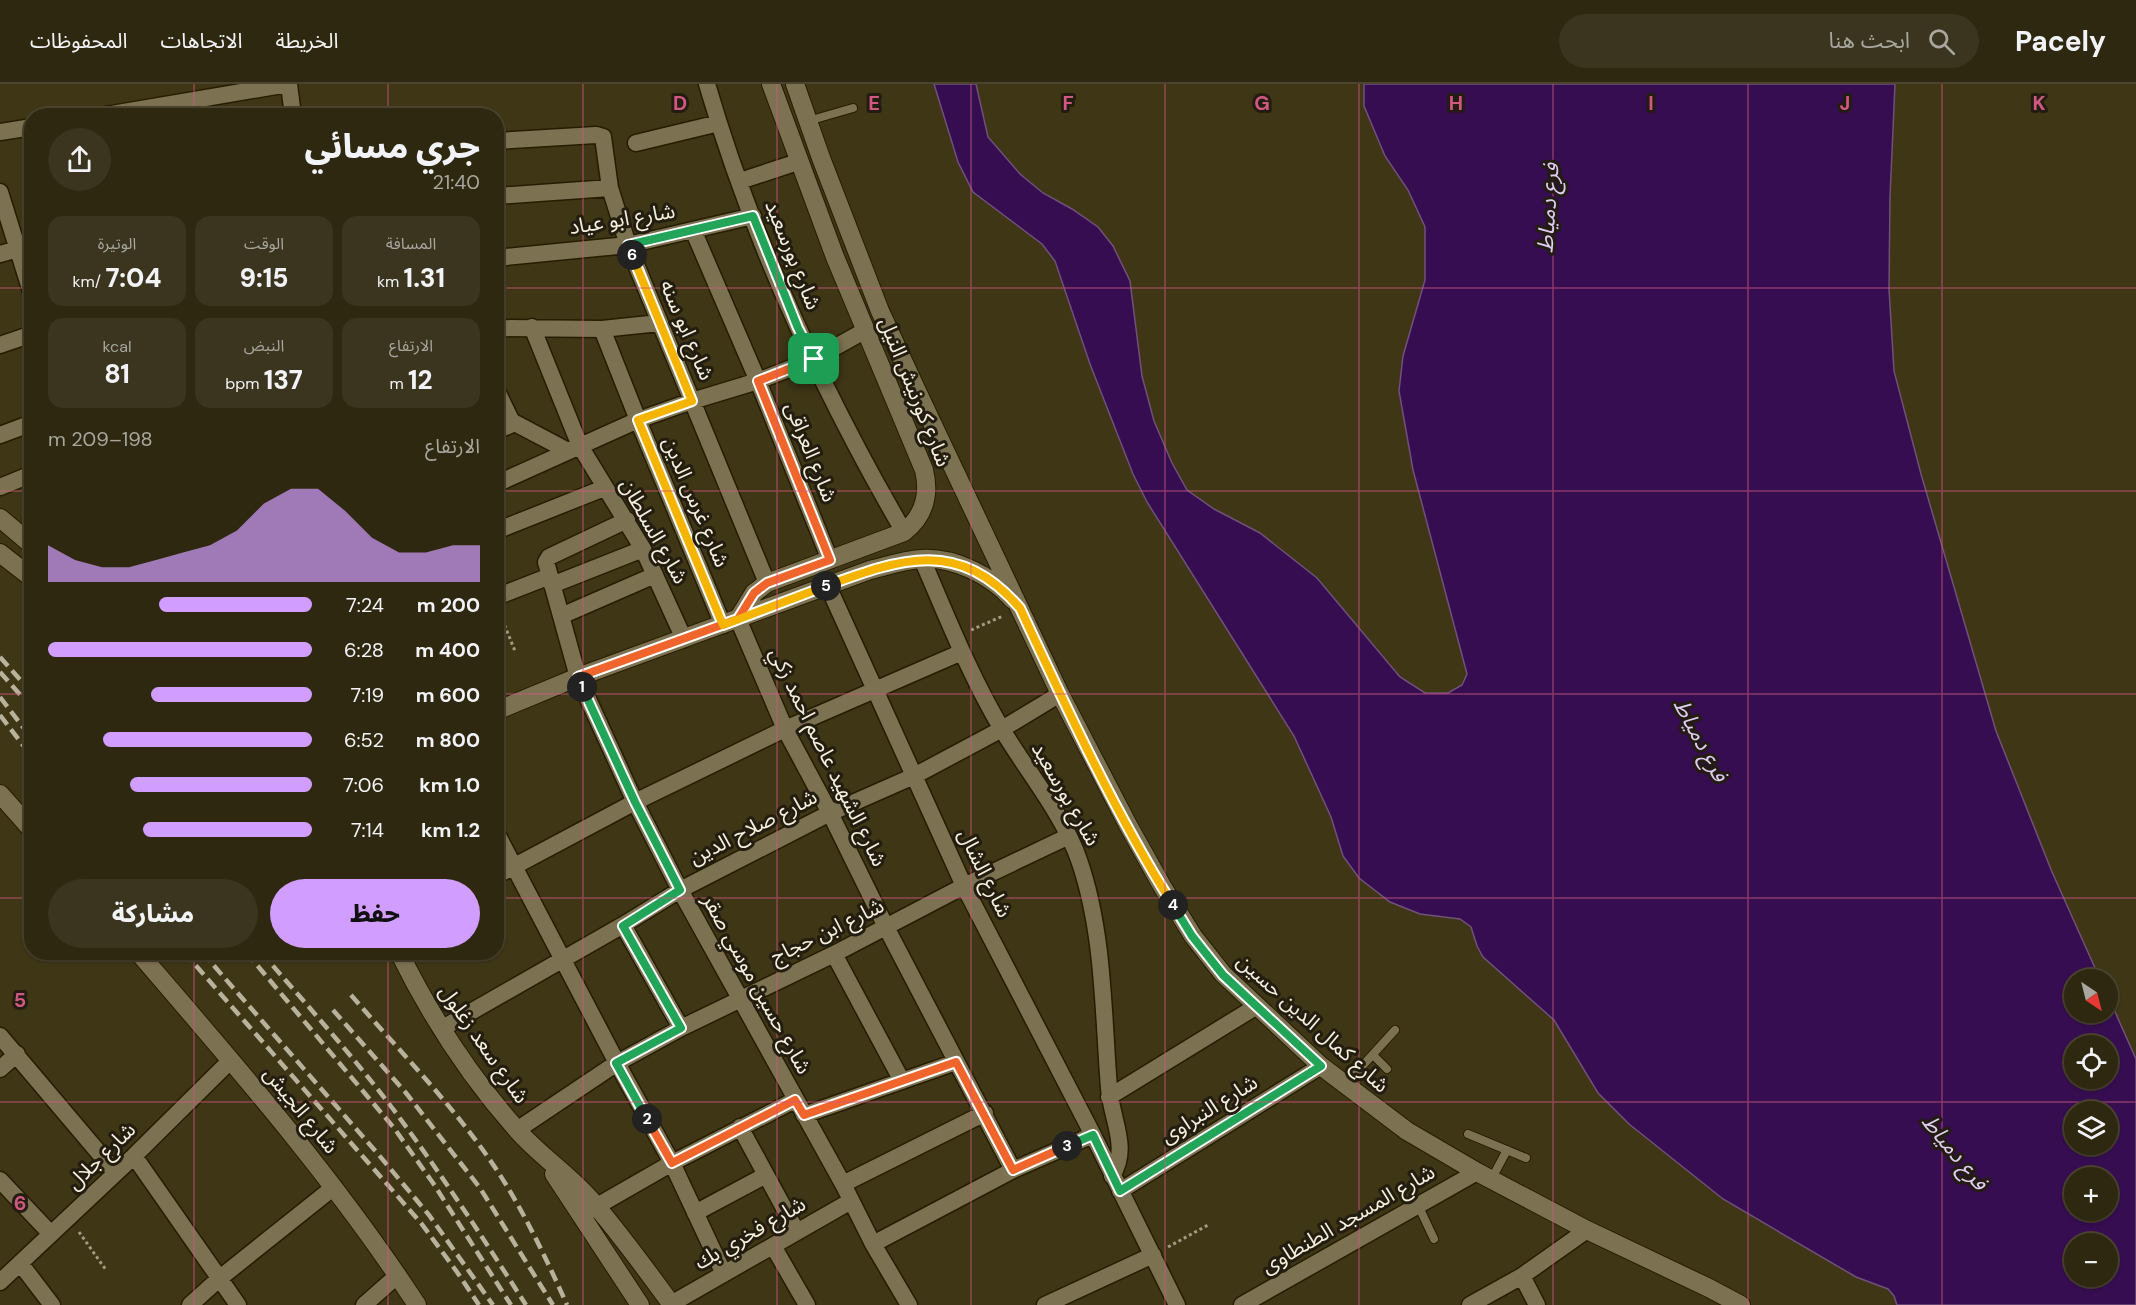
<!DOCTYPE html>
<html lang="ar">
<meta charset="utf-8">
<style>
:root{--surface:#2f2810;--page:#3b341e;--text:#f1f3f6;--muted:#a7a69f;--line:#4a4430;--accent:#d19dfe}
body{margin:0;font-family:"DM Sans","Noto Sans Arabic",sans-serif;background:var(--page);color:var(--text);direction:rtl;height:100vh;display:flex;flex-direction:column;font-size:22px;white-space:nowrap}
*{box-sizing:border-box;margin:0}
p{font-size:20px;color:var(--muted)}
.icon{flex:none;width:33px;height:33px;fill:none;stroke:currentColor;stroke-width:2;stroke-linecap:round;stroke-linejoin:round}
.map{position:relative;flex:1;overflow:hidden;direction:ltr}
.side{position:absolute;left:24px;top:24px;width:480px;height:852px;display:flex;flex-direction:column;background:var(--surface);border-radius:24px;box-shadow:0 2px 4px #0004,0 0 0 2px var(--line);direction:rtl}
.side>*{flex:none}
.needle{width:39px;rotate:145deg}
.tools{position:absolute;left:2064px;top:885px;display:grid;gap:12px}
.tools a{display:grid;place-items:center;width:54px;height:54px;border-radius:50%;background:var(--surface);box-shadow:0 2px 4px #0004,0 0 0 2px var(--line);font-size:30px}
.pin{position:absolute;display:grid;place-items:center;width:51px;height:51px;color:#fff;margin:-26px;border-radius:12px;box-shadow:0 3px 9px #0006}
.km{position:absolute;width:30px;height:30px;margin:-15px;border-radius:50%;background:#222;color:#fff;font-size:16px;line-height:30px;text-align:center}
.round{display:grid;place-items:center;flex:none;width:63px;height:63px;border-radius:32px;background:var(--page)}
.overview{display:flex;align-items:center;justify-content:space-between;height:102px;padding:0 24px}
h1{font-size:33px;font-weight:800;line-height:45px}
.metrics{display:grid;grid-template-columns:repeat(3,1fr);gap:9px;height:102px;padding:6px 24px}
.metrics div{display:grid;align-content:center;border-radius:15px;background:var(--page);text-align:center}
.metrics b{font-size:26px;font-weight:800}
.metrics small{font-size:16px;font-weight:400}
.metrics p{font-size:16px}
.chart{height:168px;padding:12px 24px}
.chart p{display:flex;justify-content:space-between}
.chart svg{width:100%;height:108px;margin-top:6px;fill:var(--accent);opacity:.7}
.button{display:flex;gap:12px;margin-top:auto;padding:12px 24px}
.button a{flex:1;height:69px;border-radius:36px;background:var(--accent);color:#111;font-size:24px;font-weight:800;line-height:69px;text-align:center}
.button a+a{background:var(--page);color:var(--text)}
ul{padding:0 24px;list-style:none;font-size:20px}
li{display:grid;grid-template-columns:96px 72px 1fr;align-items:center;height:45px}
li i{height:15px;border-radius:8px;background:var(--accent)}
header{display:flex;align-items:center;gap:36px;box-sizing:border-box;height:84px;padding:0 30px;background:var(--surface);border-bottom:2px solid var(--line)}
header strong{font-size:28px}
nav{display:flex;gap:33px;margin-inline-start:auto;font-size:21px}
.search{width:420px;height:54px;background:var(--page);display:flex;align-items:center;gap:15px;box-sizing:border-box;padding:0 21px;border-radius:33px;color:var(--muted);font-size:22px}
.map>svg:first-child{display:block}
</style>
<header>
<strong>Pacely</strong>
<div class="search"><svg class="icon" aria-label="search" viewBox="0 0 24 24"><circle cx="10" cy="10" r="6"/><path d="M15 15l6 6"/></svg>ابحث هنا</div>
<nav><a>الخريطة</a><a>الاتجاهات</a><a>المحفوظات</a></nav>
</header>
<div class="map">
<svg width="2136" height="1221" viewBox="0 0 2136 1221">
<rect width="100%" height="100%" fill="#3f3616"/>
<path fill="#360d50" stroke="#6f517a" stroke-width="1.5" fill-rule="evenodd" d="M934,0H976L988,53L1020,90L1043,109L1072,125L1098,143L1113,162L1130,197L1142,292L1154,337L1172,379L1187,406L1214,425L1260,449L1317,494L1400,593L1425,609H1448L1462,601L1467,590L1413,386L1399,307L1403,272L1425,196V143L1408,106L1385,72L1364,22V0H1895L1890,113L1889,205L1894,287L1921,390L1996,647L2052,788L2100,895L2074,896V928H2108V912L2136,975V1221H1897L1894,1212L1888,1205L1856,1193L1723,1115L1629,1040L1598,1009L1554,936L1483,873L1477,862L1471,843L1460,835L1420,830L1390,818L1359,794L1343,772L1331,733L1294,652L1147,418L1133,390L1090,280L1055,177L1042,160L973,108L958,78ZM2074,962H2108V994H2074ZM2074,1028H2108V1060H2074ZM2074,1094H2108V1126H2074ZM2074,1160H2108V1192H2074Z"/>
<g fill="none" stroke-linecap="round" stroke-linejoin="round">
<defs>
<path id="lane" d="M808,37L853,24
M1373,971L1387,985
M1345,1001L1395,946
M1468,1050L1526,1074
M1491,1096L1507,1066
M1418,1121L1434,1155"/>
<path id="street" d="M289,0L293,32
M707,0C753,157 822,307 904,448
M100,32L288,0
M0,48L32,43
M496,57L596,51L603,53L610,104L628,161L767,499
M636,59L719,39
M740,97L798,78
M0,108L32,211
M496,112L610,104
M693,146L758,297L830,476
M0,170L32,161
M496,174L628,161L753,132
M532,243L580,362L643,465L684,555
M496,244L602,245L659,239
M602,245L638,336L723,541
M0,261L32,250
M496,305L511,336
M496,329L568,367
M496,347L515,339
M0,351L32,339
M496,400L638,336L692,317L758,297L814,275L866,246
M0,403L32,390
M627,436L549,473L546,478L578,593L635,718L680,806L843,1100L873,1160L909,1221
M496,447L604,404
M922,475C947,533 970,592 1003,647C1027,687 1064,732 1079,776C1104,848 1103,929 1109,1004C1111,1035 1130,1063 1112,1092
M552,501L643,465
M828,502L964,802L1093,1051L1177,1221
M496,513L550,492
M561,532L655,491
M738,535L785,645L830,729L886,843L1013,1086
M496,748L617,979L672,1079L724,1190
M496,792L635,718L785,645L962,568
M623,841L681,944
M834,870L902,997
M441,945L623,841L680,806L830,729L914,692L1002,645L1060,610
M0,952L116,1089
M0,985L17,970
M1109,1013L1257,922
M804,1031L956,978
M740,1043L797,1148
M517,1046L617,979L681,944L834,870L964,802L1069,752
M134,1072L238,1221
M0,1096L51,1150
M843,1100L985,1029
M1120,1107L1321,982
M585,1129L672,1079L795,1016
M695,1129L766,1091
M873,1160L1013,1086L1093,1051
M773,1162L807,1221
M20,1179L52,1221
M1522,1192L1537,1221
M0,1198L134,1072L231,976
M671,1220L851,1117
M190,1221L220,1194L334,1103
M364,1221L398,1191
M1045,1221L1153,1171
M1242,1221L1477,1088
M1470,1221L1522,1192L1587,1146"/>
<path id="secondary" d="M795,0L821,74L880,227L917,307L1060,610L1128,741L1162,802L1193,852L1223,890L1321,982L1407,1047L1477,1088L1587,1146L1709,1204L1741,1221
M0,434L32,461
M0,469L32,494
M738,535L754,509L767,499L904,448C924,432 930,411 924,386L835,173L771,0
M496,627L578,593L870,486C887,482 904,476 921,475C954,473 991,491 1013,516
M0,710L32,746
M138,868C236,982 335,1095 417,1221
M399,868C431,933 470,993 518,1047C542,1074 574,1094 597,1123C623,1154 648,1188 672,1221
M554,1090L640,1221"/>
</defs>
<use href="#lane" stroke="#261d00" stroke-width="10"/>
<use href="#street" stroke="#261d00" stroke-width="19"/>
<use href="#secondary" stroke="#261d00" stroke-width="20"/>
<path stroke="#a29b82" stroke-width="3" stroke-dasharray="3 3" stroke-linecap="butt" d="M500,530L515,567
M971,546L1003,532
M79,1148L106,1186
M1168,1163L1208,1141"/>
<use href="#lane" stroke="#7c7251" stroke-width="8"/>
<use href="#street" stroke="#7c7251" stroke-width="16"/>
<use href="#secondary" stroke="#7c7251" stroke-width="18"/>
<path stroke="#b8b19b" stroke-width="4.5" stroke-dasharray="12 6" stroke-linecap="butt" d="M0,573L32,609
M0,588L32,624
M0,613L32,655
M0,631L32,673
M184,868L421,1139L457,1188L479,1221
M202,868L378,1070L429,1131L493,1221
M246,868L394,1044L433,1099L511,1221
M261,868C306,920 352,971 393,1025C440,1088 483,1154 526,1221
M351,911C402,970 458,1026 500,1091C526,1132 547,1176 567,1221
M333,926L406,1009L480,1104L553,1221"/>
</g>
<g fill="none" stroke-linecap="round" stroke-linejoin="round">
<defs>
<path id="split-1" d="M582,603L578,593L738,535L754,509L767,499L830,476L758,297L814,275"/>
<path id="split-2" d="M582,603L635,718L680,806L623,842L681,944L616,979L647,1035"/>
<path id="split-3" d="M647,1035L672,1079L795,1016L804,1031L956,978L1013,1086L1067,1062"/>
<path id="split-4" d="M1067,1062L1093,1051L1120,1107L1321,982L1223,891L1192,852L1173,821"/>
<path id="split-5" d="M826,502C902,474 959,454 1020,524C1067,625 1114,727 1173,821"/>
<path id="split-6" d="M632,171L692,317L638,336L723,541L826,502"/>
<path id="split-7" d="M632,171L628,161L753,132L798,244L814,275"/>
</defs>
<use href="#split-1" stroke="#fff" stroke-width="12"/>
<use href="#split-2" stroke="#fff" stroke-width="12"/>
<use href="#split-3" stroke="#fff" stroke-width="12"/>
<use href="#split-4" stroke="#fff" stroke-width="12"/>
<use href="#split-5" stroke="#fff" stroke-width="12"/>
<use href="#split-6" stroke="#fff" stroke-width="12"/>
<use href="#split-7" stroke="#fff" stroke-width="12"/>
<use href="#split-1" stroke="#f0652b" stroke-width="8"/>
<use href="#split-2" stroke="#22a559" stroke-width="8"/>
<use href="#split-3" stroke="#f0652b" stroke-width="8"/>
<use href="#split-4" stroke="#22a559" stroke-width="8"/>
<use href="#split-5" stroke="#f5b400" stroke-width="8"/>
<use href="#split-6" stroke="#f5b400" stroke-width="8"/>
<use href="#split-7" stroke="#22a559" stroke-width="8"/>
</g>
<path fill="none" stroke="#d15882" stroke-width="1.5" stroke-opacity="0.55" d="M194,0V32M388,0V32M583,0V1221M777,0V1221M971,0V1221M1165,0V1221M1359,0V1221M1553,0V1221M1748,0V1221M1942,0V1221M0,204H32M496,204H2136M0,407H32M496,407H2136M0,610H32M496,610H2136M0,814H32M496,814H2136M194,868V1221M388,868V1221M0,1018H2136"/>
<g text-anchor="middle" dominant-baseline="central" stroke-width="6" stroke-linejoin="round" paint-order="stroke">
<g font-size="21" fill="#f5efdd" stroke="#221d10">
<text transform="translate(622 135) rotate(-9)">شارع ابو عياد</text>
<text transform="translate(793 171) rotate(68)">شارع بورسعيد</text>
<text transform="translate(687 246) rotate(67)">شارع ابو سنه</text>
<text transform="translate(915 308) rotate(68)">شارع كورنيش النيل</text>
<text transform="translate(811 368) rotate(68)">شارع العراقى</text>
<text transform="translate(696 418) rotate(67)">شارع غرس الدين</text>
<text transform="translate(654 447) rotate(61)">شارع السلطان</text>
<text transform="translate(828 673) rotate(64)">شارع الشهيد عاصم احمد زكي</text>
<text transform="translate(1066 710) rotate(60)">شارع بورسعيد</text>
<text transform="translate(753 743) rotate(-27)">شارع صلاح الدين</text>
<text transform="translate(985 789) rotate(64)">شارع الشال</text>
<text transform="translate(827 847) rotate(-26)">شارع ابن حجاج</text>
<text transform="translate(757 900) rotate(61)">شارع حسين موسي صقر</text>
<text transform="translate(1313 939) rotate(42)">شارع كمال الدين حسين</text>
<text transform="translate(484 960) rotate(55)">شارع سعد زغلول</text>
<text transform="translate(1209 1025) rotate(-32)">شارع النبراوى</text>
<text transform="translate(301 1026) rotate(51)">شارع الجيش</text>
<text transform="translate(101 1072) rotate(-44)">شارع جلال</text>
<text transform="translate(1348 1135) rotate(-30)">شارع المسجد الطنطاوى</text>
<text transform="translate(750 1149) rotate(-30)">شارع فخري بك</text>
</g>
<g font-size="22" font-style="italic" fill="#dfcbf3" stroke="#221d10">
<text transform="translate(1548 124) rotate(-86)">فرع دمياط</text>
<text transform="translate(1701 656) rotate(62)">فرع دمياط</text>
<text transform="translate(1955 1068) rotate(51)">فرع دمياط</text>
</g>
</g>
<g font-size="20" text-anchor="middle" font-weight="bold" fill="#d15882" stroke="#221d10" stroke-width="6" stroke-linejoin="round" paint-order="stroke">
<text x="680" y="26">D</text>
<text x="874" y="26">E</text>
<text x="1068" y="26">F</text>
<text x="1262" y="26">G</text>
<text x="1456" y="26">H</text>
<text x="1651" y="26">I</text>
<text x="1845" y="26">J</text>
<text x="2039" y="26">K</text>
<text x="20" y="923">5</text>
<text x="20" y="1126">6</text>
</g>
</svg>
<div class="tools">
<a><svg class="needle" viewBox="-14 -14 28 28"><path d="M0-13l5 13h-10z" fill="#e53935"/><path d="M0 13l5-13h-10z" fill="#a7a69f"/></svg></a>
<a><svg class="icon" aria-label="locate" viewBox="0 0 24 24"><circle cx="12" cy="12" r="6"/><path d="M12 2v4M12 18v4M2 12h4M18 12h4"/></svg></a>
<a><svg class="icon" aria-label="layers" viewBox="0 0 24 24"><path d="M12 4l9 5-9 5-9-5zM3 14l9 5 9-5"/></svg></a>
<a>+</a>
<a>−</a>
</div>
<div class="pin" style="left:814px;top:275px;background:#1e9e55"><svg class="icon" aria-label="arrive" viewBox="0 0 24 24"><path d="M6 21V4h12l-3 4 3 4H6"/></svg></div>
<b class="km" style="left:582px;top:603px">1</b>
<b class="km" style="left:647px;top:1035px">2</b>
<b class="km" style="left:1067px;top:1062px">3</b>
<b class="km" style="left:1173px;top:821px">4</b>
<b class="km" style="left:826px;top:502px">5</b>
<b class="km" style="left:632px;top:171px">6</b>
<section class="side">
<div class="overview"><div><h1>جري مسائي</h1><p>21:40</p></div><a class="round"><svg class="icon" aria-label="share" viewBox="0 0 24 24"><path d="M12 15V3M7 8l5-5 5 5M5 13v7h14v-7"/></svg></a></div>
<div class="metrics">
<div><p>المسافة</p><b>1.31<small> km</small></b></div>
<div><p>الوقت</p><b>9:15</b></div>
<div><p>الوتيرة</p><b>7:04<small> /km</small></b></div>
</div>
<div class="metrics">
<div><p>الارتفاع</p><b>12<small> m</small></b></div>
<div><p>النبض</p><b>137<small> bpm</small></b></div>
<div><p>kcal</p><b>81</b></div>
</div>
<div class="chart"><p><span>الارتفاع</span>198–209 m</p>
<svg viewBox="0 0 160 44" preserveAspectRatio="none"><path d="M0 44V29L10 35L20 38L30 38L40 35L50 32L60 29L70 23L80 12L90 6L100 6L110 15L120 26L130 32L140 32L150 29L160 29V44z"/></svg>
</div>
<ul>
<li><b>200 m</b>7:24<i style="width:58%"></i></li>
<li><b>400 m</b>6:28<i style="width:100%"></i></li>
<li><b>600 m</b>7:19<i style="width:61%"></i></li>
<li><b>800 m</b>6:52<i style="width:79%"></i></li>
<li><b>1.0 km</b>7:06<i style="width:69%"></i></li>
<li><b>1.2 km</b>7:14<i style="width:64%"></i></li>
</ul>
<div class="button"><a>حفظ</a><a>مشاركة</a></div>
</section>
</div>
